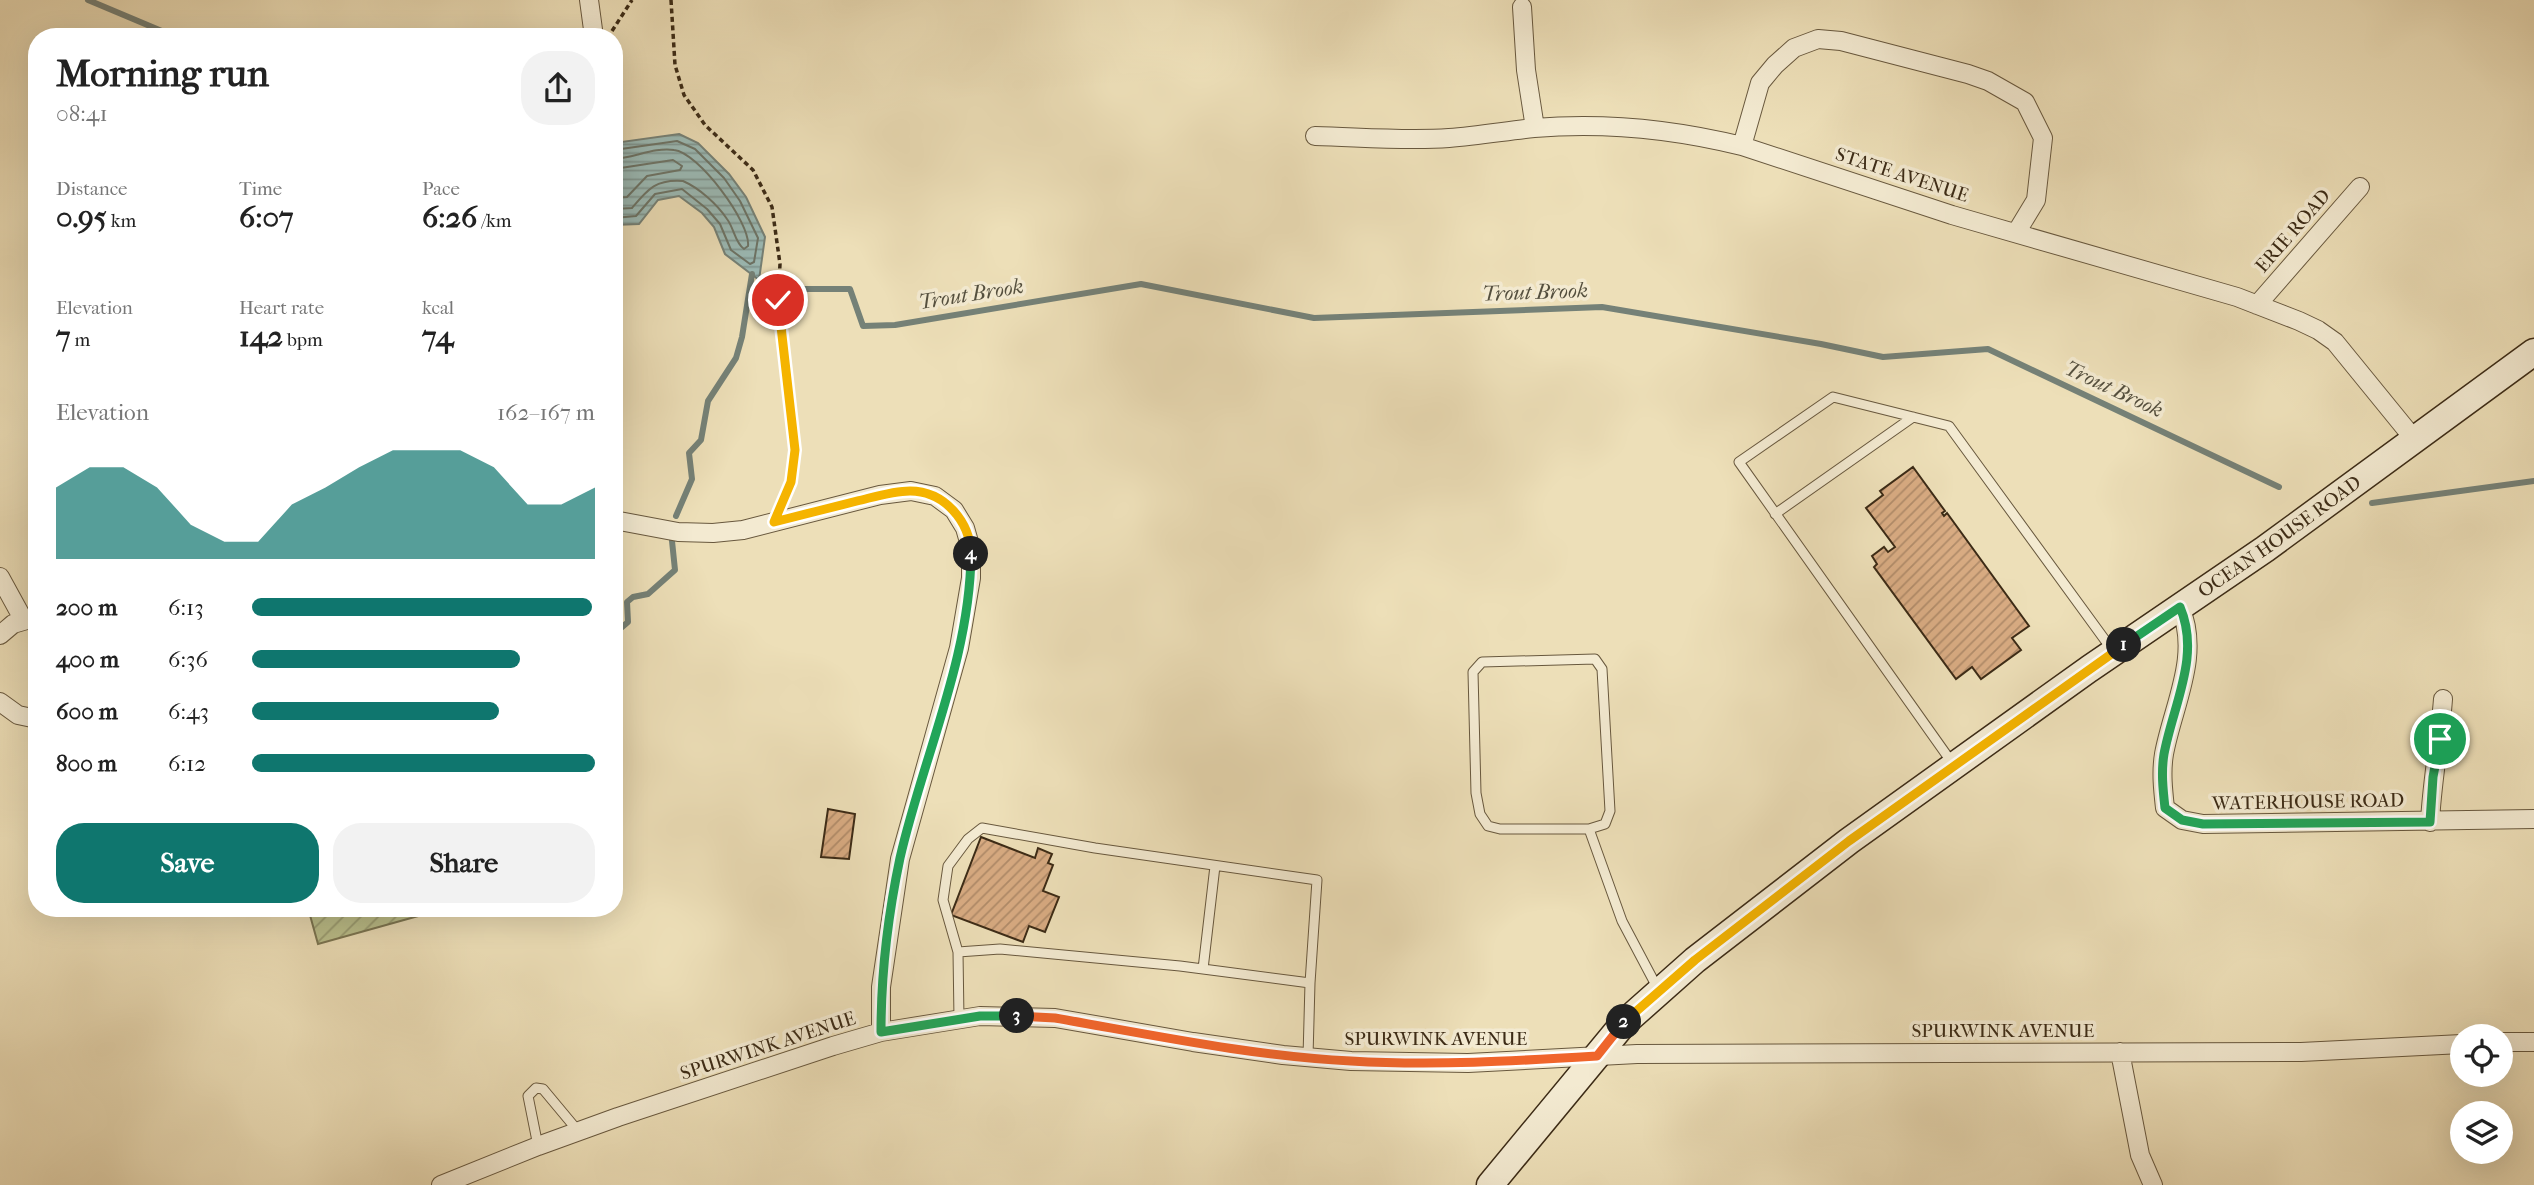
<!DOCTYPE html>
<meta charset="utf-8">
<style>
:root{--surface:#fff;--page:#f2f2f2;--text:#222;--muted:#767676;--accent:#0f766e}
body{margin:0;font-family:"IM FELL French Canon",serif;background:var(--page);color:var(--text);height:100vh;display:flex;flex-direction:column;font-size:26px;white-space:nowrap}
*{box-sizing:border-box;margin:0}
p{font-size:23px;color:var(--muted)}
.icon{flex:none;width:38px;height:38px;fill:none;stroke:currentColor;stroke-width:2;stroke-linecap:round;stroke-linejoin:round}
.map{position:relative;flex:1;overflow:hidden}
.drawer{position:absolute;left:28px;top:28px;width:595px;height:889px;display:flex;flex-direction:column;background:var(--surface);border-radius:28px;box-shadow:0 7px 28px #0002}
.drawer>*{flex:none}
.tools{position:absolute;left:2450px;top:1024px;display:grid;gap:14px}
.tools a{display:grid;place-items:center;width:63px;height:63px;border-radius:50%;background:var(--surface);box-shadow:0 7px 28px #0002;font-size:35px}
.pin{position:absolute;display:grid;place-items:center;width:60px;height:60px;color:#fff;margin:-30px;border:4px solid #fff;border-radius:50%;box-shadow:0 2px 7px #0007}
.km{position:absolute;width:35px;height:35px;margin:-18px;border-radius:50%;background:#222;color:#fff;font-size:19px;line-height:35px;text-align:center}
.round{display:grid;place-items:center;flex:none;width:74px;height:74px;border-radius:28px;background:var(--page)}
.head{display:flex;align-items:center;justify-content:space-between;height:119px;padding:0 28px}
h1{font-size:38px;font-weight:700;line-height:52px}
.figures{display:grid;grid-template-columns:repeat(3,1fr);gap:10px;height:119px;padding:7px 28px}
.figures div{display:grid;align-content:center}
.figures b{font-size:30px;font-weight:700}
.figures small{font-size:19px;font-weight:400}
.figures p{font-size:19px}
.chart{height:196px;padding:14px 28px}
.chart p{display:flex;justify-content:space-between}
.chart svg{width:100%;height:126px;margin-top:7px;fill:var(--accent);opacity:.7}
.primary-button{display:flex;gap:14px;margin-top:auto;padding:14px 28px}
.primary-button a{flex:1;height:80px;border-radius:28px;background:var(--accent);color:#fff;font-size:28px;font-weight:700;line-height:80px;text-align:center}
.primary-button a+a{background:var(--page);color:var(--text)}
ul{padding:0 28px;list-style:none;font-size:23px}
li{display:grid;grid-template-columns:112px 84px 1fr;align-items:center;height:52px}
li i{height:18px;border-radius:9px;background:var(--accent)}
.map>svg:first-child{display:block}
</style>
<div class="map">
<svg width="2534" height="1185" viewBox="0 0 2534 1185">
<defs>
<pattern id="garden-furrows" width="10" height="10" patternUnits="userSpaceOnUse" patternTransform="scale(1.75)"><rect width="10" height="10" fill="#bcc18d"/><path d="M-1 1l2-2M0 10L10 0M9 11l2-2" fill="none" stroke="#9a9d72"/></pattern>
<pattern id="water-rules" width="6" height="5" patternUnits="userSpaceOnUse" patternTransform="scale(1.75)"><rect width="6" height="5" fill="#9bbbb7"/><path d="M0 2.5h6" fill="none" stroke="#809894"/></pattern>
<pattern id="building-hatch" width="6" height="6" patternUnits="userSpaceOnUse" patternTransform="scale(1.75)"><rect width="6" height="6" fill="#d8ab82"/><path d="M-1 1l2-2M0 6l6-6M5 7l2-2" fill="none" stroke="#b08b69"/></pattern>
</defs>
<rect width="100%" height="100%" fill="#eddfb8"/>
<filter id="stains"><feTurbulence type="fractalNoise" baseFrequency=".00286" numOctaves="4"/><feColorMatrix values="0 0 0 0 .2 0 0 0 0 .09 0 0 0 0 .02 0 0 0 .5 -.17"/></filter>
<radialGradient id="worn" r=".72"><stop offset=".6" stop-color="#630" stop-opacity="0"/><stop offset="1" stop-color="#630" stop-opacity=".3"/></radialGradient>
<path fill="url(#garden-furrows)" stroke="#7c7652" stroke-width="2" d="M308,908H447L318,944Z"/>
<path fill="url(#water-rules)" stroke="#758177" stroke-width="2" d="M679,134L698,143L729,174L746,197L765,237L759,280L725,254L714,227L702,213L679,196L658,200L639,224L614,225V143Z"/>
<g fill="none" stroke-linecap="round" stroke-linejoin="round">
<path stroke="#6c7366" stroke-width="2" d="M614,150L677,141L695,149L724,178L740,201L758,238L754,262L750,264L731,250L720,224L707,209L682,189L655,194L636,216L614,218
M614,159C634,158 654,147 674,150C698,152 751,223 748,246L744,249C735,243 734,228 727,219C717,204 699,188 683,181C656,179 648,189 632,208L614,209
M614,169L673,160L682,166L680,170L647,176L627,197L614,198"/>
<path stroke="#758177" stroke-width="6" d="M88,0L176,37
M789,289H850L863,326L895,325L1141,284L1314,318L1602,307L1821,344L1883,357L1988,349L2279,487
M2372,503L2534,481
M676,516L692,479L689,453L701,440L708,401L736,358L742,337L752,274
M614,634L628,622L627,602L633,597L648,594L675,570L672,541"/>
</g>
<path fill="url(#building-hatch)" stroke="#3c2b16" stroke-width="2" d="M1913,467L1945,511L1942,513L1944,516L1947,513L2029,626L2012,638L2021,650L1981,679L1972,667L1956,679L1874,567L1877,564L1872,556L1884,547L1888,552L1895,547L1866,508L1883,495L1880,491Z
M828,809L855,814L849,859L821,857Z
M981,837L1035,858L1038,848L1052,854L1048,863L1053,865L1043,891L1059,897L1045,932L1029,926L1023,942L951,915Z"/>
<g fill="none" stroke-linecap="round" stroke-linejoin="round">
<defs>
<path id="lane" d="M1775,514L1913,417
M1953,764L1739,462L1833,397L1949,426L2113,651
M1589,829H1500L1488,826L1480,814L1476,793L1473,672L1482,662L1595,659L1602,669L1610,811L1605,824L1589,829L1622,921L1658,989
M958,952L1000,949L1180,966L1310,983
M1203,969L1215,866
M959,1019L958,952L943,900L948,866L968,839L982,828L1095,848L1317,880L1310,983L1308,1057
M538,1146L528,1096L536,1088L543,1089L578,1131"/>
<path id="street" d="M589,0L594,37
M1522,7L1526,70L1535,128
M1315,136C1359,137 1404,141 1449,138C1477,136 1506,131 1534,128C1605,122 1673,129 1742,146L1952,215L2237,297L2299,321L2318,330L2335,342L2414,439
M1742,146L1760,83L1775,65L1794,48L1818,39L1841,41L1968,74L1988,81L2025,102L2043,138L2036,200L2016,233
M2257,305L2360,187
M614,520L678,532L713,533L743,530L880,495L911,491L935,496L954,510L965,528L971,549V578L959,648L900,859L881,987V1032
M0,577L23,619
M2180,607C2201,656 2173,705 2164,754C2161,772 2163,790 2165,808L2182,820L2203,824L2534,819
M0,635L13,624L37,617
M0,702L18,715L37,719
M2430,822C2432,781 2440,740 2443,699
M2501,1042H2534
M2120,1052L2140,1155L2153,1185
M441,1185L538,1146L618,1117L833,1046L881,1032L980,1016L1055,1018L1193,1042L1283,1055L1351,1061L1468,1063L1637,1054L2301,1052L2462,1044"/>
<g id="secondary">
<path id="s1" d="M1490,1185L1624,1023L1695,960L1849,841L2089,669L2265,549L2534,352"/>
</g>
</defs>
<use href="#lane" stroke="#68583e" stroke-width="11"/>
<use href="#street" stroke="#68583e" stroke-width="20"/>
<use href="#secondary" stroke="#3c2b16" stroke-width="29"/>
<path stroke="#3c2b16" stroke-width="3.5" stroke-dasharray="5 3.5" stroke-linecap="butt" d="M671,0L675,65L684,95L705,125L753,170L772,207L780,264L778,300L795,450L791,482L783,501
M612,31L632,0"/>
<use href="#lane" stroke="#f3ead1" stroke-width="9"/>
<use href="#street" stroke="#f3ead1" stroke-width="18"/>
<use href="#secondary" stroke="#f3ead1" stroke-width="26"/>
</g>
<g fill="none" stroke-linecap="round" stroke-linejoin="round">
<defs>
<path id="split-1" d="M2124,645L2180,607C2201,656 2173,705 2164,754C2161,772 2163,790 2165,808L2182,820L2203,824L2430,822L2433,777L2440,739"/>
<path id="split-2" d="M1624,1022L1695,960L1849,841L2124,645"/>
<path id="split-3" d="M1017,1016L1055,1018C1153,1035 1252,1056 1351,1061C1433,1066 1515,1061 1597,1056L1624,1022"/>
<path id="split-4" d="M971,554C970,659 923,757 900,858C888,915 881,975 881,1032L980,1016H1017"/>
<path id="split-5" d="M778,300L795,450L791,482L774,522C802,515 829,508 857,501C874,497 893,491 910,491C944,491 970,521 971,554"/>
</defs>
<use href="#split-1" stroke="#fff" stroke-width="14"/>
<use href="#split-2" stroke="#fff" stroke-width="14"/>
<use href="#split-3" stroke="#fff" stroke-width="14"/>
<use href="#split-4" stroke="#fff" stroke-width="14"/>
<use href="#split-5" stroke="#fff" stroke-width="14"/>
<use href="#split-1" stroke="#22a559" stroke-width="9"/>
<use href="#split-2" stroke="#f5b400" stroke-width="9"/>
<use href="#split-3" stroke="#f0652b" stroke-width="9"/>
<use href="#split-4" stroke="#22a559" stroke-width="9"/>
<use href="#split-5" stroke="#f5b400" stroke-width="9"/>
</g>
<g text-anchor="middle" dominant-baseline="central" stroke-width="7" stroke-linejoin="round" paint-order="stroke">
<g font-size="19" fill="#3c2b16" stroke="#f3ead1">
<text transform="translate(1902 175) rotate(18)">STATE AVENUE</text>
<text transform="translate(2293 231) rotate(-49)">ERIE ROAD</text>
<text stroke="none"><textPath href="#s1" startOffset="1027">OCEAN HOUSE ROAD</textPath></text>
<text transform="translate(2308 802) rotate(-1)">WATERHOUSE ROAD</text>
<text x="2003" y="1031">SPURWINK AVENUE</text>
<text x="1436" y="1039">SPURWINK AVENUE</text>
<text transform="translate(768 1046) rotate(-18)">SPURWINK AVENUE</text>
</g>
<g font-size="21" font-style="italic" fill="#544f3e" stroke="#f3ead1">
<text transform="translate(1535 292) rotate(-2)">Trout Brook</text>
<text transform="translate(971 294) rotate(-9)">Trout Brook</text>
<text transform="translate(2114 389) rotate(25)">Trout Brook</text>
</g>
</g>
<rect width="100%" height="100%" filter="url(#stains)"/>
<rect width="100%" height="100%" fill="url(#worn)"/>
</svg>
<div class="tools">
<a><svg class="icon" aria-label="locate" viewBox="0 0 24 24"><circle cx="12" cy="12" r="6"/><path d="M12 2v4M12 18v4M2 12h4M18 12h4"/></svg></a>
<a><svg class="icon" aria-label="layers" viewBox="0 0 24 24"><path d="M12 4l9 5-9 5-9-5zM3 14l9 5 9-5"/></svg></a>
</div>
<div class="pin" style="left:2440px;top:739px;background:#1e9e55"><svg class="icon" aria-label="arrive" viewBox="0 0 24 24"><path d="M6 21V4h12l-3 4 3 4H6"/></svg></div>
<div class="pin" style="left:778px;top:300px;background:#d93025"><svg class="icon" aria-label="check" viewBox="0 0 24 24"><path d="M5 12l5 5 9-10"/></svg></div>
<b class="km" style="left:2124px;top:645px">1</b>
<b class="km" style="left:1624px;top:1022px">2</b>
<b class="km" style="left:1017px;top:1016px">3</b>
<b class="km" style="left:971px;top:554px">4</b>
<section class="drawer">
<div class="head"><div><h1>Morning run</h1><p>08:41</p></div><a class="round"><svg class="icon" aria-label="share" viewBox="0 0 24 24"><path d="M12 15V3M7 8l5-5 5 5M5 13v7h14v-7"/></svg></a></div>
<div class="figures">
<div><p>Distance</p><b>0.95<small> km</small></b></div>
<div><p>Time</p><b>6:07</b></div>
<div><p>Pace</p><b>6:26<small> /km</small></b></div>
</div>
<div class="figures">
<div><p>Elevation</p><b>7<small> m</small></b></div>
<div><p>Heart rate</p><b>142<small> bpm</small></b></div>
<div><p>kcal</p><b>74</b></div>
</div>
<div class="chart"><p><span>Elevation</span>162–167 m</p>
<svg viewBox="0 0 160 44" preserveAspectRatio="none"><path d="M0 44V19L10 12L20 12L30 19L40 32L50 38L60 38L70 25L80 19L90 12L100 6L110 6L120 6L130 12L140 25L150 25L160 19V44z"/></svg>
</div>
<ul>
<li><b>200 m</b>6:13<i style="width:99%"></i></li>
<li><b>400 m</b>6:36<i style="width:78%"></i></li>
<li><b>600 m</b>6:43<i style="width:72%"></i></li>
<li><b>800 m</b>6:12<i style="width:100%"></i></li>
</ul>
<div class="primary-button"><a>Save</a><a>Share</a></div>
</section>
</div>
